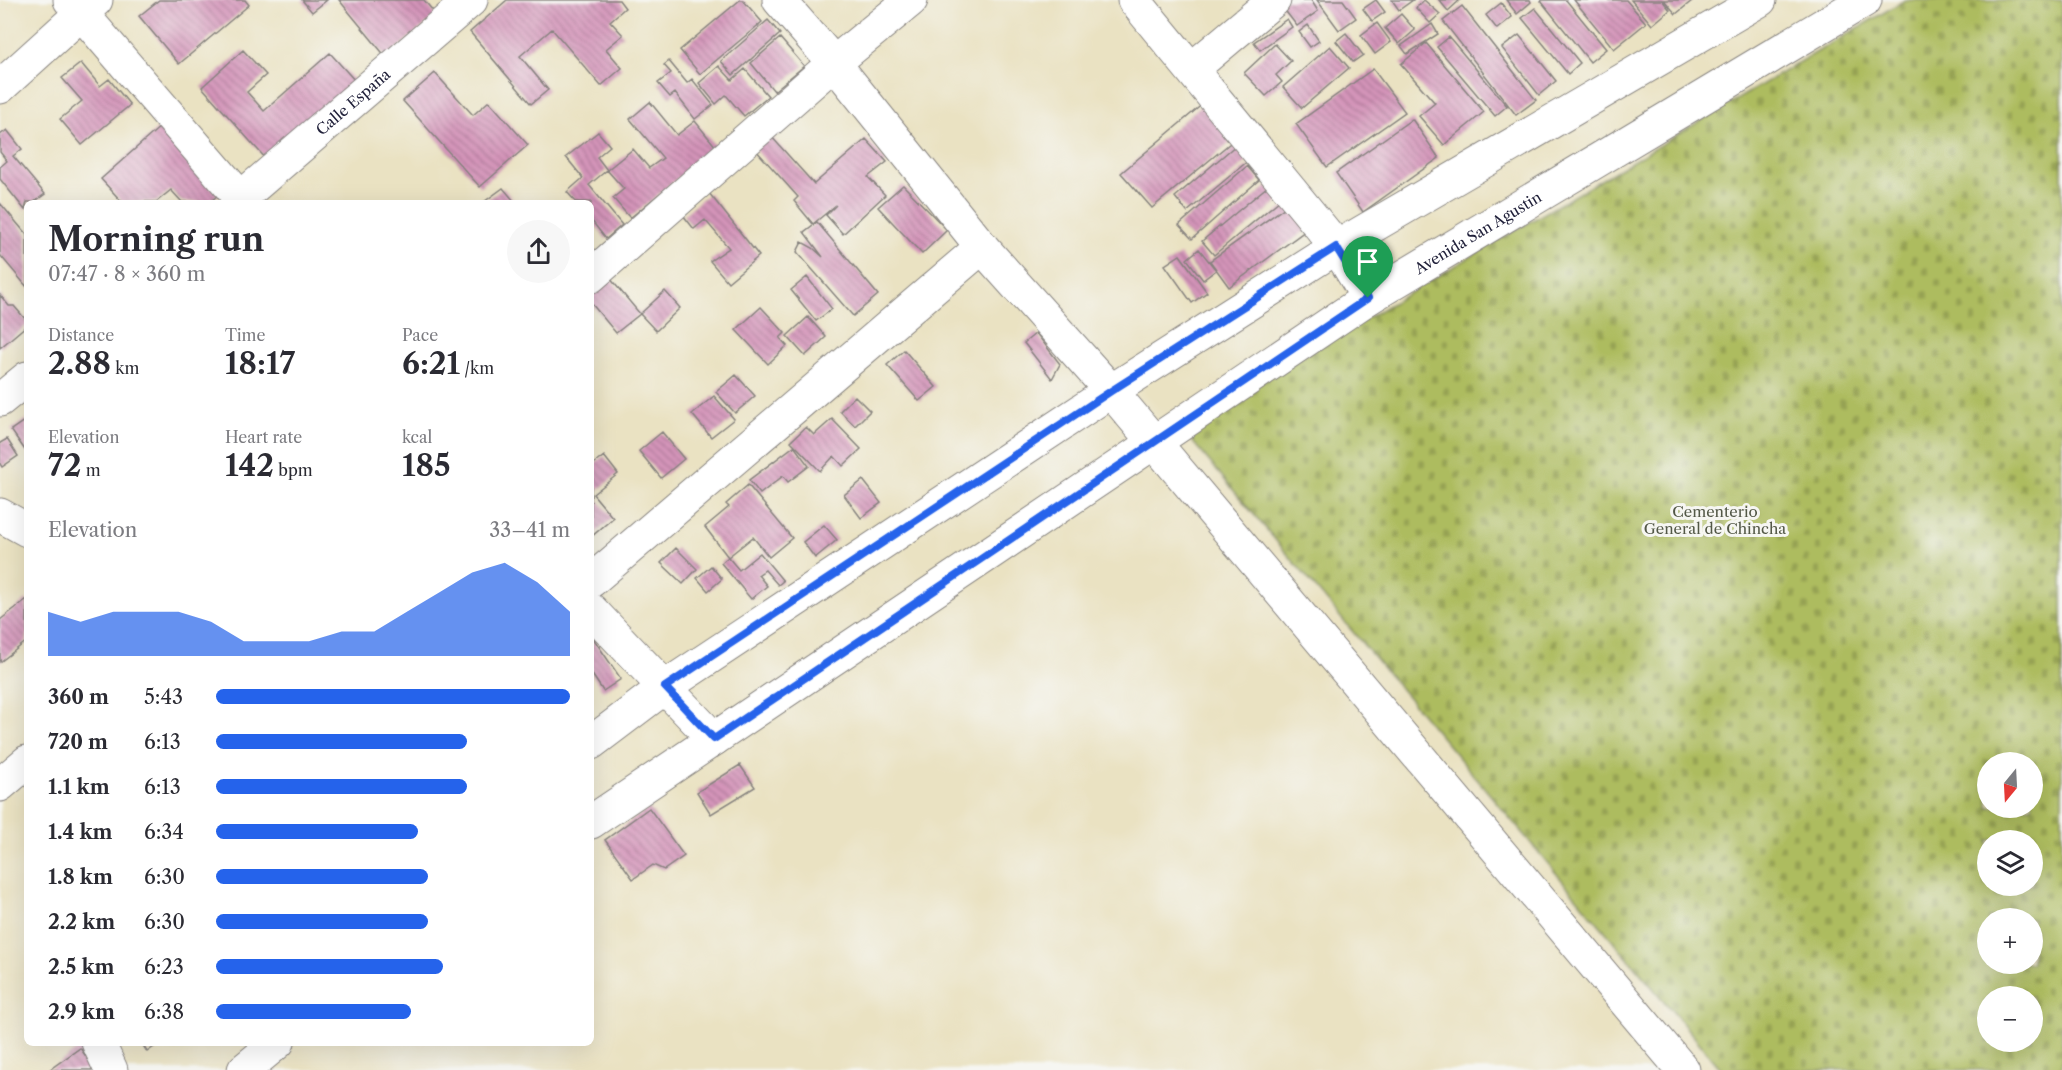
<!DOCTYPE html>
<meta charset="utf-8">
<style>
:root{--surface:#fff;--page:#f7f7f7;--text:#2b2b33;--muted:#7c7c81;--accent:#2563eb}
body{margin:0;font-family:"Libre Caslon Text",serif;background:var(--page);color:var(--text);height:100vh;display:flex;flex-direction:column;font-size:22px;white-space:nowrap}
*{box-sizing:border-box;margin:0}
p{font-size:20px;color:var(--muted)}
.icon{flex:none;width:33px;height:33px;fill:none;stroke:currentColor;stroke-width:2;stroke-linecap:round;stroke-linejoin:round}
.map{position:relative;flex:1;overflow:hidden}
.details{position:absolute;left:24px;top:200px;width:570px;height:846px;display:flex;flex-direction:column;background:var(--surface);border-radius:9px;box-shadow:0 6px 24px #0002}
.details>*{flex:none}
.needle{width:39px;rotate:198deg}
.buttons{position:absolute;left:1977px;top:752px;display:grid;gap:12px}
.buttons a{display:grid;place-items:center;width:66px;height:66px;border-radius:50%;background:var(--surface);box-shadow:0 6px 24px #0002;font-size:30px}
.pin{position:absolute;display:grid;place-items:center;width:51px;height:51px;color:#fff;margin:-62px -26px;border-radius:50% 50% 50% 0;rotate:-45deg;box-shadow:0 0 6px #0007}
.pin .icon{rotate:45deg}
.round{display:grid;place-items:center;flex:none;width:63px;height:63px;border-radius:32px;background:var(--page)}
.overview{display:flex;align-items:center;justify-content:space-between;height:102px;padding:0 24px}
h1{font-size:33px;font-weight:700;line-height:45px}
.figures{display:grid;grid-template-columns:repeat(3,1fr);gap:9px;height:102px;padding:6px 24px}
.figures div{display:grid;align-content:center}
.figures b{font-size:30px;font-weight:700}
.figures small{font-size:16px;font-weight:400}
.figures p{font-size:16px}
.chart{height:168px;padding:12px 24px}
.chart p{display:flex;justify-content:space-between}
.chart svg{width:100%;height:108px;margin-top:6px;fill:var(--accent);opacity:.7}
ul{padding:0 24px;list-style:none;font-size:20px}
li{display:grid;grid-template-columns:96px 72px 1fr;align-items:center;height:45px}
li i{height:15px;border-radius:8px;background:var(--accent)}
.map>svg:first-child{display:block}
</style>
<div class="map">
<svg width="2062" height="1070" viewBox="0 0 2062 1070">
<defs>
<pattern id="cemetery-stones" width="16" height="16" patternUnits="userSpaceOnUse" patternTransform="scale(1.5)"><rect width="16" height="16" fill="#adbc5e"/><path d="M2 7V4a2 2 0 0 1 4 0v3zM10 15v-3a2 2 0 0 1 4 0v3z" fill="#95a153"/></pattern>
<pattern id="building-back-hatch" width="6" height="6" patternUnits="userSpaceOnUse" patternTransform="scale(1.5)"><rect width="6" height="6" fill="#d494b9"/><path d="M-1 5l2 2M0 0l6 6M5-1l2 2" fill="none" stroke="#ac7898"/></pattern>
</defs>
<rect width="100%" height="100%" fill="#f6f6f2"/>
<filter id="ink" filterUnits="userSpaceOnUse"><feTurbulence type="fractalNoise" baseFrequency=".0167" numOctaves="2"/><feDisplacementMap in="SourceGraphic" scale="12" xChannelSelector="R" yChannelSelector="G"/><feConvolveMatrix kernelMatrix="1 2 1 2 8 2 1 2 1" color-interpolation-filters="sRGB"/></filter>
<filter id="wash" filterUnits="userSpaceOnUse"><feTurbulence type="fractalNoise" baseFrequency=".008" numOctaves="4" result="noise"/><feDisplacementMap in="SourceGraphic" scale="24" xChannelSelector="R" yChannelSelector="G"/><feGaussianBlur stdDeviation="1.35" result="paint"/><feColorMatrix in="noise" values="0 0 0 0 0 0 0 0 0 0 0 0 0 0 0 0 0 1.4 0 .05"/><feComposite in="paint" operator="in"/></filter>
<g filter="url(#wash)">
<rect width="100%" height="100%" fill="#eae2c2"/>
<path fill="url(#cemetery-stones)" stroke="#686f4c" stroke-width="1.5" fill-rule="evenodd" d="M1905,0H2062V1070H1722L1181,428ZM1988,762H2032V807H1988ZM1988,840H2032V885H1988ZM1988,918H2032V963H1988ZM1988,996H2032V1041H1988Z"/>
<g id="blocks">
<path fill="url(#building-back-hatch)" d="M159,0H245L249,5L179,64L139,16Z
M302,0H327L312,12Z
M339,0H424L437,16L386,57Z
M507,0H619L625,8L610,21L623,35L606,49L622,68L601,86L552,29L520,56L548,90L531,104L470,32Z
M740,0H743L762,22L700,74L680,50Z
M1285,0H1311L1318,11L1297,26L1280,4Z
M1317,0H1343L1356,18L1339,30Z
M1376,0L1385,12L1372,21L1363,9Z
M1392,0H1413L1399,10Z
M1424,0L1440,14L1430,23L1416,8Z
M1439,0H1460L1448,11Z
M1506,0H1530L1531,2L1517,14Z
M1543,0H1566L1606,49L1590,62L1541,1Z
M1574,0H1626L1646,23L1614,49Z
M1631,0H1662L1670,10L1652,25Z
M1664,0H1693L1676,14Z
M1501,3L1512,17L1497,29L1486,15Z
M1462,6L1536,100L1516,115L1443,21Z
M1535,8L1580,63L1568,74L1522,18Z
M1401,14L1415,30L1399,44L1385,28Z
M1287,19L1292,27L1260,50L1254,42Z
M768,20L780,34L733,75L721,61Z
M1377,23L1391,42L1375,54L1361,35Z
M1432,24L1438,34L1407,54L1401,46Z
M1308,25L1319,41L1310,47L1299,32Z
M1346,33L1363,55L1353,62L1336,41Z
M1519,35L1556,81L1539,95L1502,48Z
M1449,37L1507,106L1495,116L1437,47Z
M780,38L804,66L774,91L751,63Z
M1426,43L1484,112L1444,145L1419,116L1435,103L1401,64Z
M1275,44L1291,61L1276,75L1282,82L1266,96L1244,73Z
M1330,46L1349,68L1302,108L1283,87Z
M243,50L266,75L247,92L264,111L330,53L356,82L267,160L202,87Z
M669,61L687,83L692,79L713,105L695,119L675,93L670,97L658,83L671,73L664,65Z
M81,63L100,86L109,79L130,105L82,145L60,119L82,101L62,78Z
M719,66L732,80L745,69L768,96L744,116L726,95L716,104L699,83Z
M1373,69L1405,112L1327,167L1296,124Z
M435,73L473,115L489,101L528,145L480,187L403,101Z
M650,102L677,135L695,121L716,147L630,218L613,198L624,189L607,170L633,149L649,168L663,158L630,119Z
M1204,103L1235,139L1152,208L1121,173Z
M1412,119L1439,158L1363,212L1336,173Z
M161,126L219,194L210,202H182L171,190L156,202H122L101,179Z
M7,130L22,149L13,156L45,194L34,202H27L25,210L0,179V167L7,161L0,152V135Z
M598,132L610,146L597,157L607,170L589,185L622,225L606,239L591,220V202H576L567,192L583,178L566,157Z
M770,135L814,184L866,139L887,162L868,177L885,195L843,234L826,215L836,205L813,224L794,201L798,197L755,149Z
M1236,145L1249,160L1187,212L1175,197Z
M1247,166L1259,180L1192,239L1179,225Z
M903,185L947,230L922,254L878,207Z
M1268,186L1280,200L1214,255L1202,241Z
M503,188L515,202H484Z
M709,193L759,256L728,282L710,261L729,248L705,220L694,229L683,215Z
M1295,200L1313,225L1229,287L1210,261Z
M0,203L27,235V287L0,255Z
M817,222L878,295L853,316L797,252L802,242L813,248L823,257L804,232Z
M1199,249L1216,270L1203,280L1187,259Z
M1180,255L1207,292L1192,303L1165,265Z
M609,277L640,314L665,291L680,308L656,331L640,314L616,333L591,303V292Z
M807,277L832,309L816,321L791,290Z
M0,295L9,306H14L27,321V325L0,348Z
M761,307L785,333L780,338L787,346L768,364L736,330Z
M808,317L826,337L805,356L787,336Z
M1036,333L1060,364L1052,379L1024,343Z
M904,350L936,387L919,401L887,365Z
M736,375L755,396L735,413L716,392Z
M714,396L734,419L711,437L692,414Z
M855,396L870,411L855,426L840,411Z
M27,419V453L11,430Z
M832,419L861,449L843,466L834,456L820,471L791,441L806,427L814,435Z
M662,432L684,459L661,478L639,451Z
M7,439L18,456L2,467L0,464V443Z
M794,446L809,466L788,482L783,476L760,494L749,480Z
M604,456L618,474L593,494L613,518L591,537V480L593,479L591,476V466Z
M863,480L881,503L861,518L844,495Z
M748,485L792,538L769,557L753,537L728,557L739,570L760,553L783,581L778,585L765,570L758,575L767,586L751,599L721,563L728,557L705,527L729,507L726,504Z
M824,525L837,540L815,558L803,542Z
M676,548L697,569L683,584L661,563Z
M711,566L722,579L708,591L697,578Z
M27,599V641L0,662V620Z
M591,635L621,679L603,691L591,673Z
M740,765L755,787L711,814L697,792Z
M649,808L684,856L664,870L653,865L633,879L605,840Z
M141,1042H161L147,1052Z
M80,1048L96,1070H49Z"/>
</g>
</g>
<g filter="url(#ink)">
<use href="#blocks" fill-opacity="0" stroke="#86827e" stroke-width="1.5"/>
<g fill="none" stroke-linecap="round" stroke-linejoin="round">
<defs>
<g id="minor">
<path d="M70,0L244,202"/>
<path d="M779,0L834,63L982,247L1111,391L1683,1070"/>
<path d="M1134,0L1337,247L1368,298"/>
<path d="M1192,69L1274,0"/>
<path d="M0,87L96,0"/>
<path id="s1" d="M236,202L471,0"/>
<path d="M591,276L834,63L911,0"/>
<path d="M0,400L27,378"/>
<path d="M0,515L27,530"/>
<path d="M591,581L982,247"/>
<path d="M591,610L714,739"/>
<path d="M0,785L27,762"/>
<path d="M98,1042L111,1070"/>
</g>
<g id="tertiary">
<path d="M591,743L665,687L1111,391L1337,247L1760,0"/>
<path id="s2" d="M591,822L1368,298L1865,0"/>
<path d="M244,1070L278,1042"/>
</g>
</defs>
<use href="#minor" stroke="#86827e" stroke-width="35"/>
<use href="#tertiary" stroke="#86827e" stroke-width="35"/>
<use href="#minor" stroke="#fff" stroke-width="33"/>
<use href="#tertiary" stroke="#fff" stroke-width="33"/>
</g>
</g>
<g fill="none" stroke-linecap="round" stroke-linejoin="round" filter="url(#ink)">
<defs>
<path id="route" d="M1336,247L1368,298L714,739L665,687L1111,391Z"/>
</defs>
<use href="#route" stroke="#fff" stroke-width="12"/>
<use href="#route" stroke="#2563eb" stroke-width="8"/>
</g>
<g text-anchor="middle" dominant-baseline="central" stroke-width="6" stroke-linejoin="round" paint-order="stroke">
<g font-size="15" fill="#22223b" stroke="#f6f6f2">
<text stroke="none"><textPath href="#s1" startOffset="154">Calle España</textPath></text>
<text stroke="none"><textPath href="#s2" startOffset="1065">Avenida San Agustin</textPath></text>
</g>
<g font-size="15" fill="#535847" stroke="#f6f6f2">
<text x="1715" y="511">Cementerio<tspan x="1715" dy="17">General de Chincha</tspan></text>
</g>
</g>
</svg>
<div class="buttons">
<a><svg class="needle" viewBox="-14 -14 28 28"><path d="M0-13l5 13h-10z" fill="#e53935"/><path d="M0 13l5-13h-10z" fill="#7c7c81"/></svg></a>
<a><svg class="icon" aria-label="layers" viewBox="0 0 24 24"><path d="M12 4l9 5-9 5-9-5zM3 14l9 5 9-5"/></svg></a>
<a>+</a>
<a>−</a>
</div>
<div class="pin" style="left:1368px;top:298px;background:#1e9e55"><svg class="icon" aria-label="arrive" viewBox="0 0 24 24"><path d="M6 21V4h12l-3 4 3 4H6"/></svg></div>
<section class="details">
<div class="overview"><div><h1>Morning run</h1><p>07:47 · 8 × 360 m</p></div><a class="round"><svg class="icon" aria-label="share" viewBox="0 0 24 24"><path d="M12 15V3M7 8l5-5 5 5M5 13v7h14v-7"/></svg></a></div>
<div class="figures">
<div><p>Distance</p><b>2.88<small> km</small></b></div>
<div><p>Time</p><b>18:17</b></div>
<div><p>Pace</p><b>6:21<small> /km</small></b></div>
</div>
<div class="figures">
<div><p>Elevation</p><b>72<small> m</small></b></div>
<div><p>Heart rate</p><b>142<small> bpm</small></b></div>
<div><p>kcal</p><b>185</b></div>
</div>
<div class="chart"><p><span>Elevation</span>33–41 m</p>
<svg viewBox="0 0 160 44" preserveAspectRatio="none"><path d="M0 44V26L10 30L20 26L30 26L40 26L50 30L60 38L70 38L80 38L90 34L100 34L110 26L120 18L130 10L140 6L150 14L160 26V44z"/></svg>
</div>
<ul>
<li><b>360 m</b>5:43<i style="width:100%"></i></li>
<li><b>720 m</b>6:13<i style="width:71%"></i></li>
<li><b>1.1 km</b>6:13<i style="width:71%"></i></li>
<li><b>1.4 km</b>6:34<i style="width:57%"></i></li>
<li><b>1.8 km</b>6:30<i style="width:60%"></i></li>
<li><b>2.2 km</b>6:30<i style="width:60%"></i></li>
<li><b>2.5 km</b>6:23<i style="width:64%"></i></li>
<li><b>2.9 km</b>6:38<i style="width:55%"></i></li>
</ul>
</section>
</div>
